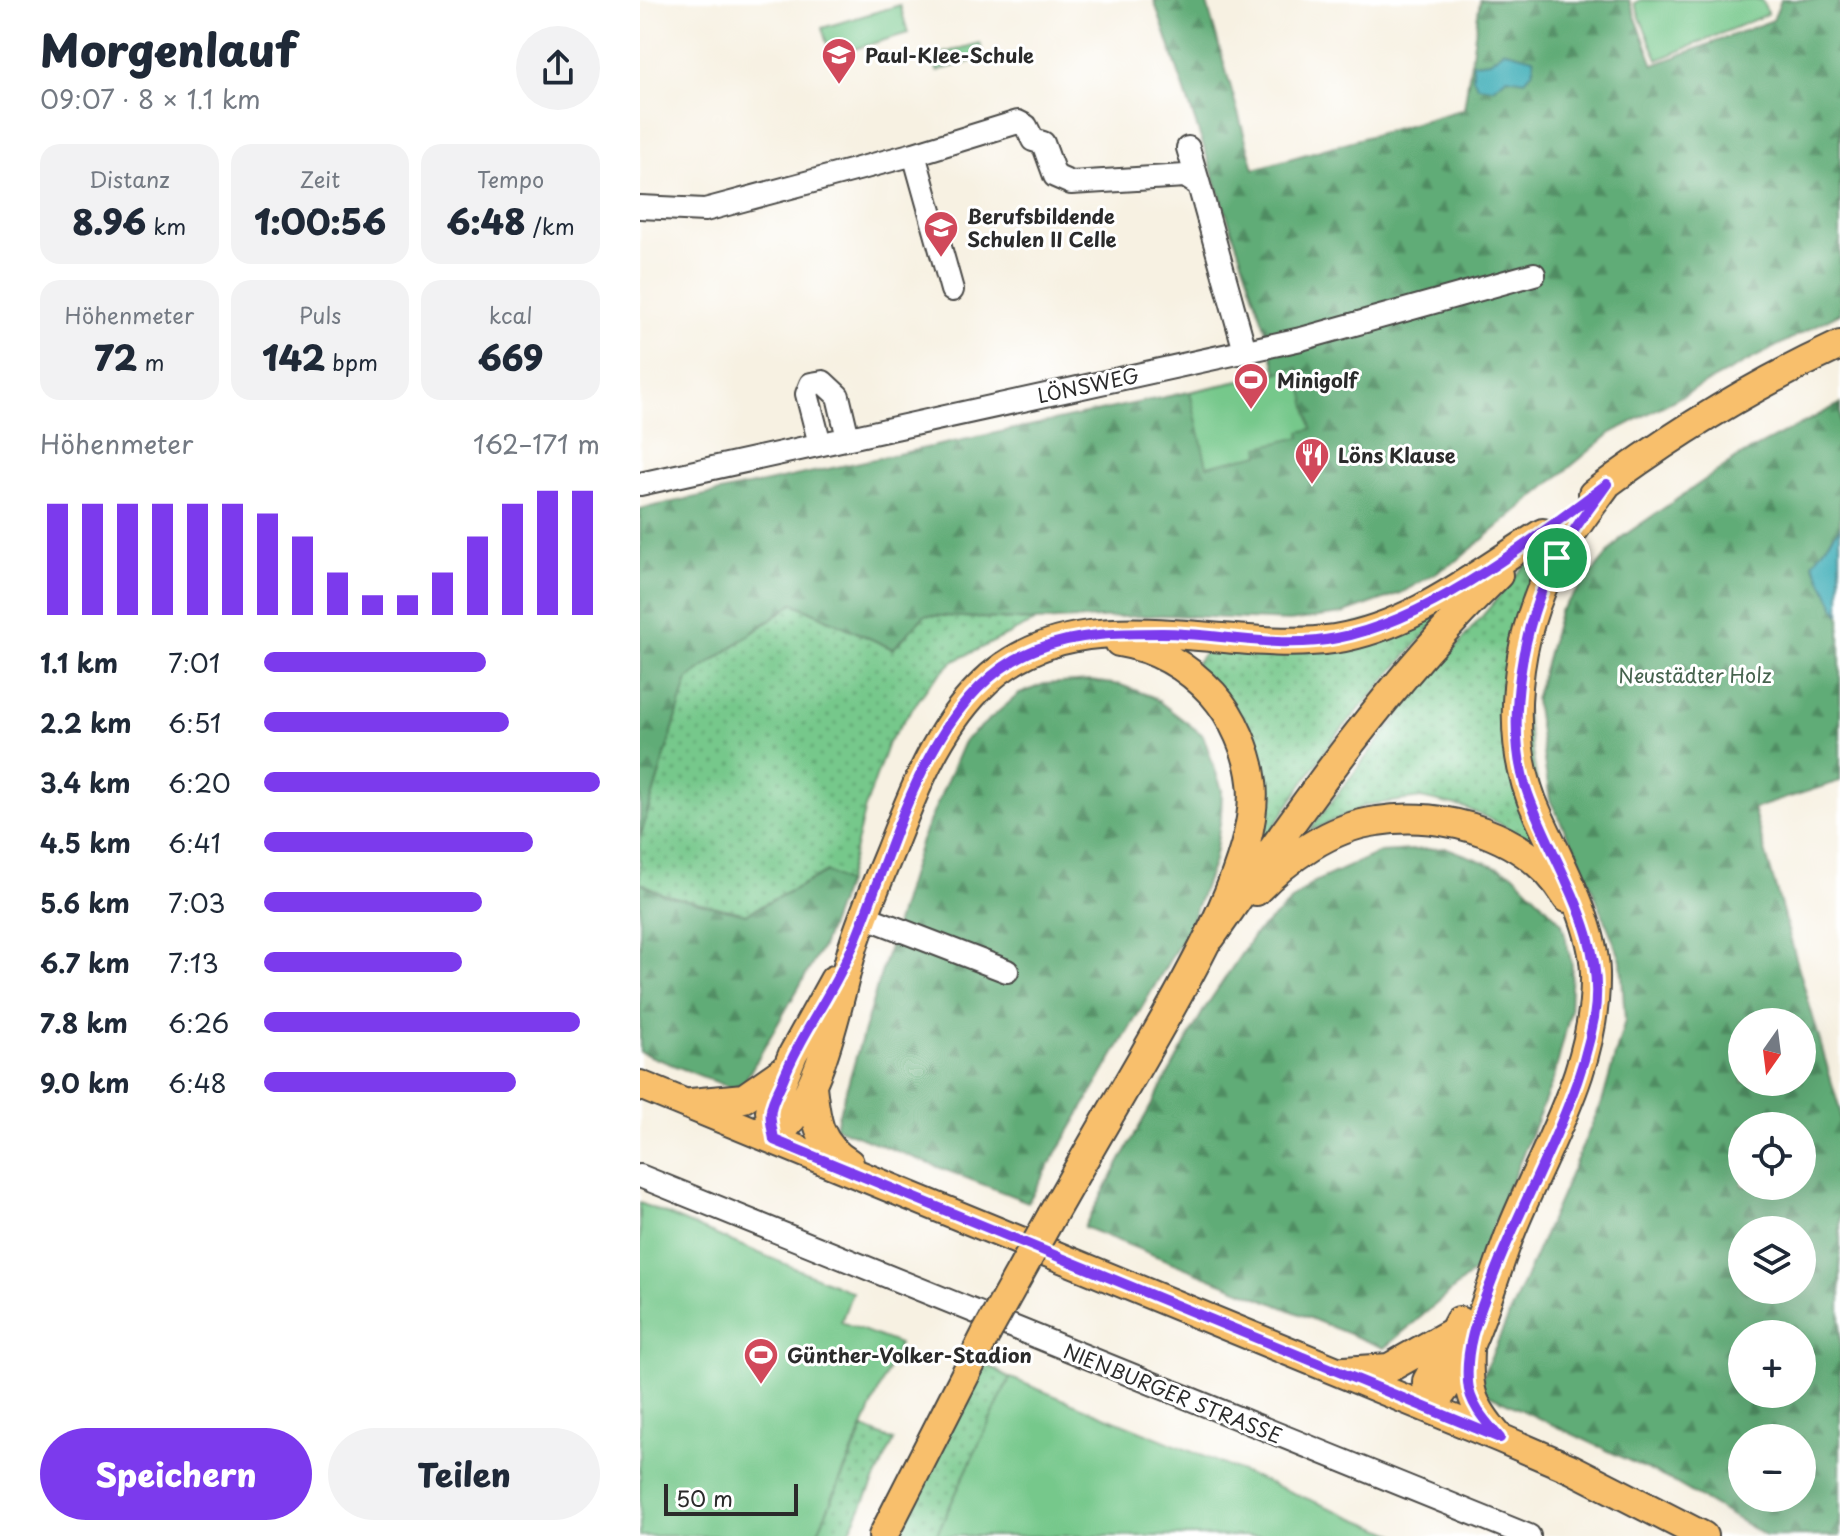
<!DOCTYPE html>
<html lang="de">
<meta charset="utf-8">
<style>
:root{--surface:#fff;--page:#f2f2f3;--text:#1f2937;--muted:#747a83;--accent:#7c3aed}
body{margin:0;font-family:"Playpen Sans",sans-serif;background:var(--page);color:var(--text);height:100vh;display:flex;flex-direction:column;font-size:30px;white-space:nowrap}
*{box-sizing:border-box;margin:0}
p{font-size:26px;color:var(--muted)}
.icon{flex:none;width:44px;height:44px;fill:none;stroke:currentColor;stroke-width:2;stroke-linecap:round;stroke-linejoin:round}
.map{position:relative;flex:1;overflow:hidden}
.panel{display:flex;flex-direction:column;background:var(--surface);width:640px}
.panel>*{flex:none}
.needle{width:52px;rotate:194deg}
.fabs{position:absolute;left:1088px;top:1008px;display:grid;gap:16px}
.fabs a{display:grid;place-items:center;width:88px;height:88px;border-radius:50%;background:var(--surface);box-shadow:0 8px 32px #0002;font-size:40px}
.scale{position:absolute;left:24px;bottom:20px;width:134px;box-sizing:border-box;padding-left:8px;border:4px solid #2b2b2b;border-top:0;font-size:22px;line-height:28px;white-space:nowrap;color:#2b2b2b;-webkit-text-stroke:6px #fff;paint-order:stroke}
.pin{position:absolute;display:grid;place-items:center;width:68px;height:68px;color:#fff;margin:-34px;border:4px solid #fff;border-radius:50%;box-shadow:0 2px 8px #0007}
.round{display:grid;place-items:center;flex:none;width:84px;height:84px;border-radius:42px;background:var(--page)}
.summary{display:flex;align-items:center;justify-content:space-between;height:136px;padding:0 40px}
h1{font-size:44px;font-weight:800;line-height:60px}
.metrics{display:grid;grid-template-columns:repeat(3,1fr);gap:12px;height:136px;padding:8px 40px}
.metrics div{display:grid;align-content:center;border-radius:20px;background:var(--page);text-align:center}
.metrics b{font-size:34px;font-weight:800}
.metrics small{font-size:22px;font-weight:400}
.metrics p{font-size:22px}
.chart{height:224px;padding:16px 40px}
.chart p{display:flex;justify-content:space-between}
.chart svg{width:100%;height:144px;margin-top:8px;stroke:var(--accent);stroke-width:6}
.action{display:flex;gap:16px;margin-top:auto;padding:16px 40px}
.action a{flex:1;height:92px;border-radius:48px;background:var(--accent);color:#fff;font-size:32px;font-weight:800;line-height:92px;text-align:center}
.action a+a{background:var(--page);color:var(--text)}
ul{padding:0 40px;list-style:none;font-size:26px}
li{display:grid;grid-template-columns:128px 96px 1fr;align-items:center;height:60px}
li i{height:20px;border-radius:10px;background:var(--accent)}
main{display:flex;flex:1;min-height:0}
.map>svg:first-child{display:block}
</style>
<main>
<section class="panel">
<div class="summary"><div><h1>Morgenlauf</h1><p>09:07 · 8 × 1.1 km</p></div><a class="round"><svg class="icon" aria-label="share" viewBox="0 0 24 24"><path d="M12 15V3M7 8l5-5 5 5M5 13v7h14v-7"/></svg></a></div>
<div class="metrics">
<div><p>Distanz</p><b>8.96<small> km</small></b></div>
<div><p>Zeit</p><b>1:00:56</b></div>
<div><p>Tempo</p><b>6:48<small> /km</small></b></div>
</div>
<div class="metrics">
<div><p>Höhenmeter</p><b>72<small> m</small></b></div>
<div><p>Puls</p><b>142<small> bpm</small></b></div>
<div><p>kcal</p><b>669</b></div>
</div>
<div class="chart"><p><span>Höhenmeter</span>162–171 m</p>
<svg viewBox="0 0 160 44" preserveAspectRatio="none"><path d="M5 44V10M15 44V10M25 44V10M35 44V10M45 44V10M55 44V10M65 44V13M75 44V20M85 44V31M95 44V38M105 44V38M115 44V31M125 44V20M135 44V10M145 44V6M155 44V6"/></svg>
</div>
<ul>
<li><b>1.1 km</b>7:01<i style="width:66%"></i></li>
<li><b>2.2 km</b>6:51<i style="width:73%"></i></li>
<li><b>3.4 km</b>6:20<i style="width:100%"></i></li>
<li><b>4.5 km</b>6:41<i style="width:80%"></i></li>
<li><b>5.6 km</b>7:03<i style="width:65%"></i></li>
<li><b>6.7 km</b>7:13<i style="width:59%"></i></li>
<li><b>7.8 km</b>6:26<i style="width:94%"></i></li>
<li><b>9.0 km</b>6:48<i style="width:75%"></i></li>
</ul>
<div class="action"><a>Speichern</a><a>Teilen</a></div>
</section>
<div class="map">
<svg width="1200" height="1536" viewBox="0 0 1200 1536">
<defs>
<pattern id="grass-dots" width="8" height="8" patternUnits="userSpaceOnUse" patternTransform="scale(2)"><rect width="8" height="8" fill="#76c88b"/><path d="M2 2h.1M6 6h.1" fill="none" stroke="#61a372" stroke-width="1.8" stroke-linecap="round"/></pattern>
<pattern id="forest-firs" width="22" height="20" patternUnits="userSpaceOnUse" patternTransform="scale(2)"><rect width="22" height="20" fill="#60ac77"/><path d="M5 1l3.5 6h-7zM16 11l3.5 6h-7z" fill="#4f8c62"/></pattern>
</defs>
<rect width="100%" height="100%" fill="#fff"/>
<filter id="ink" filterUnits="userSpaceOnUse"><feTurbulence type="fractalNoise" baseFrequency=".0125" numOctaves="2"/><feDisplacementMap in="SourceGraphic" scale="16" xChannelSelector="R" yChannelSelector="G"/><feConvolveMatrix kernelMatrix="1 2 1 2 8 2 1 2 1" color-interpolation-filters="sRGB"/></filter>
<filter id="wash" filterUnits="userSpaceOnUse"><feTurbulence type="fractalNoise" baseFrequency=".006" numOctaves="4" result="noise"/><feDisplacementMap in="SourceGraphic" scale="32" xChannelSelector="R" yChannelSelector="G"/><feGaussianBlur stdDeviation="1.8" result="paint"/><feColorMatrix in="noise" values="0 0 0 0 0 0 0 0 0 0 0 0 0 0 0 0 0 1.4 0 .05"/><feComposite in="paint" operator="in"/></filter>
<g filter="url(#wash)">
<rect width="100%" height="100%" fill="#f7f1e2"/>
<path fill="url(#grass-dots)" stroke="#507a5b" stroke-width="2" d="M894,555L898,558L874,643L911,866L865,826L826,808L781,798L727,805L668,832L766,706Z
M817,598L694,738L609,863L622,809L554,666L570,646L618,649Z
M154,603L253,649L285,615L396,621L312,662L290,684L248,743L225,808L206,883L187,872L106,914L22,894L0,882V838L48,679Z
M339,1361L370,1378L296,1536H254Z
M224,1428L254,1441L207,1536H176Z"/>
<path fill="url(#forest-firs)" stroke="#466c51" stroke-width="2" fill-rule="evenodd" d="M514,0H566L614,169L824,109L840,0H989L1014,65L1133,20L1141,0H1200V313L971,433L818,560L761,593L702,614L649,621L526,615L396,621L285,615L253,649L153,603L48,679L0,838V509L637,373L625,328Z
M1200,404V527L1173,563L1200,613V781L1113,809L1200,1111V1536H1126L1030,1480L837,1389L963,1099L985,1020L981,960L946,873L910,800L895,700L919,612L982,537L1098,457ZM1102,1022H1162V1082H1102ZM1102,1126H1162V1186H1102ZM1102,1230H1162V1290H1102ZM1102,1334H1162V1394H1102ZM1102,1438H1162V1498H1102Z
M450,681L481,685L513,697L563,735L582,790L581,817L574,861L549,927L388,1202L195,1127L280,843L324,741L379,694L404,684Z
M807,848L873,873L922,923L932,965L930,1013L914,1078L835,1271L744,1348L444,1227L565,1008L614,935L672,883L740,852Z
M187,872L206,883L182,947L99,1091L0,1052V882L22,894L106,914Z"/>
<path fill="#76c88b" stroke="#507a5b" stroke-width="2" d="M1001,0H1122L1128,14L1018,60L994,3Z
M260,5L268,33L191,56L182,28Z
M340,43L344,58L297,71L293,56Z
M658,368L672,429L660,432L661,437L619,447L620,454L567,466L550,392Z
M0,1203L212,1292L201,1322L259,1344L176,1536H0Z
M370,1378H371L759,1536H296Z"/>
<path fill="#3cadb7" stroke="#346c71" stroke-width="2" d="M863,50L893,58C896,68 892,73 885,80L867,77L853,88L838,86L833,78V63L850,61Z
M1200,527V613L1199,614L1173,563Z"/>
</g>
<g filter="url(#ink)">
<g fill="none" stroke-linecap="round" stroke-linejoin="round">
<defs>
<path id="minor" d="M548,148L559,185
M274,154L378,122L386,126L393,140L403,143L415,176L431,183L545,176L559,185L605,351
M0,207L65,210L274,154L312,290
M180,444L167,394L171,384L183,382L198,396L208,438
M0,484L661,339L894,274
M224,916L367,971
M0,1176L889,1536"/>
<path id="major" d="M953,494C1030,436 1113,385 1200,345
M616,891C647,859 690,827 737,821C804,810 890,835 927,898
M571,937C659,811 747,683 858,575
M0,1085L860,1438L932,1469L1063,1536
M172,1086C176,1121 178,1144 209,1163
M51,1103L104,1098L147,1068
M134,1140C184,1091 194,1013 213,947C223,915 237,883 250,851C273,793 295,733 339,688C433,590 578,655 694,639C772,627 838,573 903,533
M134,1140L130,1111L153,1054L194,980
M412,1215C442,1162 473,1109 503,1057C540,991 622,859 612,782C609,753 593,716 573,694C548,667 516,648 479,642
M829,1351C827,1392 832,1405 858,1436
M704,1371L749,1368L813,1332
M789,1408C832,1365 848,1291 870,1234C904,1148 957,1069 955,973C954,924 918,859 898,815C861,737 876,633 916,559C930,532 950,508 967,484
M789,1408L787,1381L819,1321
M243,1536L346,1334"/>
</defs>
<use href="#minor" stroke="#4a4946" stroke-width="26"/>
<use href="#major" stroke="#4a4946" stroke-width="32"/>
<use href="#minor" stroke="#fff" stroke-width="22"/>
<use href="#major" stroke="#f8bf6c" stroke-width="28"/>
<defs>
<path id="major-bridge" d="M346,1334L412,1215"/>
</defs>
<use href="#major-bridge" stroke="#4a4946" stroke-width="32" stroke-linecap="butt"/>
<use href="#major-bridge" stroke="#f8bf6c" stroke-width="28"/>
</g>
</g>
<g fill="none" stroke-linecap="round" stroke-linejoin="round" filter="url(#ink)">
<defs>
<path id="route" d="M967,484C950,508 930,533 916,559C883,622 863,726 888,794C914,867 968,936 954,1018C938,1108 886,1191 853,1277C840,1312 825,1343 828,1382C829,1404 846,1422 860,1438L134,1140C133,1131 129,1119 131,1110C132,1101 138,1091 142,1082C161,1033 195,991 214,943C255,846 288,691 397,649C437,633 480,633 522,633C580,633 639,650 697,638C791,620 891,541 967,484Z"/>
</defs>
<use href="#route" stroke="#fff" stroke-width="16"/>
<use href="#route" stroke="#7c3aed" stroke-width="10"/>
</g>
<defs>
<symbol id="school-pin" viewBox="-11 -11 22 30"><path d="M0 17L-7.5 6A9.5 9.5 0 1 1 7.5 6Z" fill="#d1495b" stroke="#fff"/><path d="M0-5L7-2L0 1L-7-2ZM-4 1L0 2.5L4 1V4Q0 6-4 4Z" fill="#fff"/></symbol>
<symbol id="stadium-pin" viewBox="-11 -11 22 30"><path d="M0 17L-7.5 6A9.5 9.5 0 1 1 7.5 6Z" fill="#d1495b" stroke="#fff"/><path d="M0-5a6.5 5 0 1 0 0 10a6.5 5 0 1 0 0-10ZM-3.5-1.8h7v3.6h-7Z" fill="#fff"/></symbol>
<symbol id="restaurant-pin" viewBox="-11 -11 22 30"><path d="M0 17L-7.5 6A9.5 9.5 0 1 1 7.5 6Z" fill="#d1495b" stroke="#fff"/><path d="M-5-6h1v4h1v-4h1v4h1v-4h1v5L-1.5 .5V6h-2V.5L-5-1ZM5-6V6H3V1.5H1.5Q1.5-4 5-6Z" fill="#fff"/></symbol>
</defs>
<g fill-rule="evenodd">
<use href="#school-pin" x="179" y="35" width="40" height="54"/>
<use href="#school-pin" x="281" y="208" width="40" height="54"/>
<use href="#stadium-pin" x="591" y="360" width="40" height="54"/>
<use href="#restaurant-pin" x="652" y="435" width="40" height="54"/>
<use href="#stadium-pin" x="101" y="1335" width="40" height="54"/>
</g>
<g text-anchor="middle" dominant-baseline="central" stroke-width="6" stroke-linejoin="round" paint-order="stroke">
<g font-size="20" font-weight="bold" fill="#2b2b2b" stroke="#fff" text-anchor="start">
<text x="225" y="55">Paul-Klee-Schule</text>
<text x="327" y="216">Berufsbildende<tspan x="327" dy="23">Schulen II Celle</tspan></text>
<text x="637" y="380">Minigolf</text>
<text x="698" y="455">Löns Klause</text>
<text x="147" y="1355">Günther-Volker-Stadion</text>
</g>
<g font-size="20" fill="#2b2b2b" stroke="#fff">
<text transform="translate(448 385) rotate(-12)">LÖNSWEG</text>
<text transform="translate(533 1393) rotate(22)">NIENBURGER STRASSE</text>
</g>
<g font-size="20" fill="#45624d" stroke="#fff">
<text x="1055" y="675">Neustädter Holz</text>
</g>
</g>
</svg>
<div class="fabs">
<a><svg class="needle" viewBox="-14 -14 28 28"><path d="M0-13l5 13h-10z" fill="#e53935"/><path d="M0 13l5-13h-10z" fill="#747a83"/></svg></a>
<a><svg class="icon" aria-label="locate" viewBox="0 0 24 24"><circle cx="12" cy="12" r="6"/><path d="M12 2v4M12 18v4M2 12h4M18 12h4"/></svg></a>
<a><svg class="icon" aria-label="layers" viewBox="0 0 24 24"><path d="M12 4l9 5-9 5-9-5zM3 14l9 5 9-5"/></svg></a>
<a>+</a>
<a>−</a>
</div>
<div class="scale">50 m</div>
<div class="pin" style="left:917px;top:558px;background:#1e9e55"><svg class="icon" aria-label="arrive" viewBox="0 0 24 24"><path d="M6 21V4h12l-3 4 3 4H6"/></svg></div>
</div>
</main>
